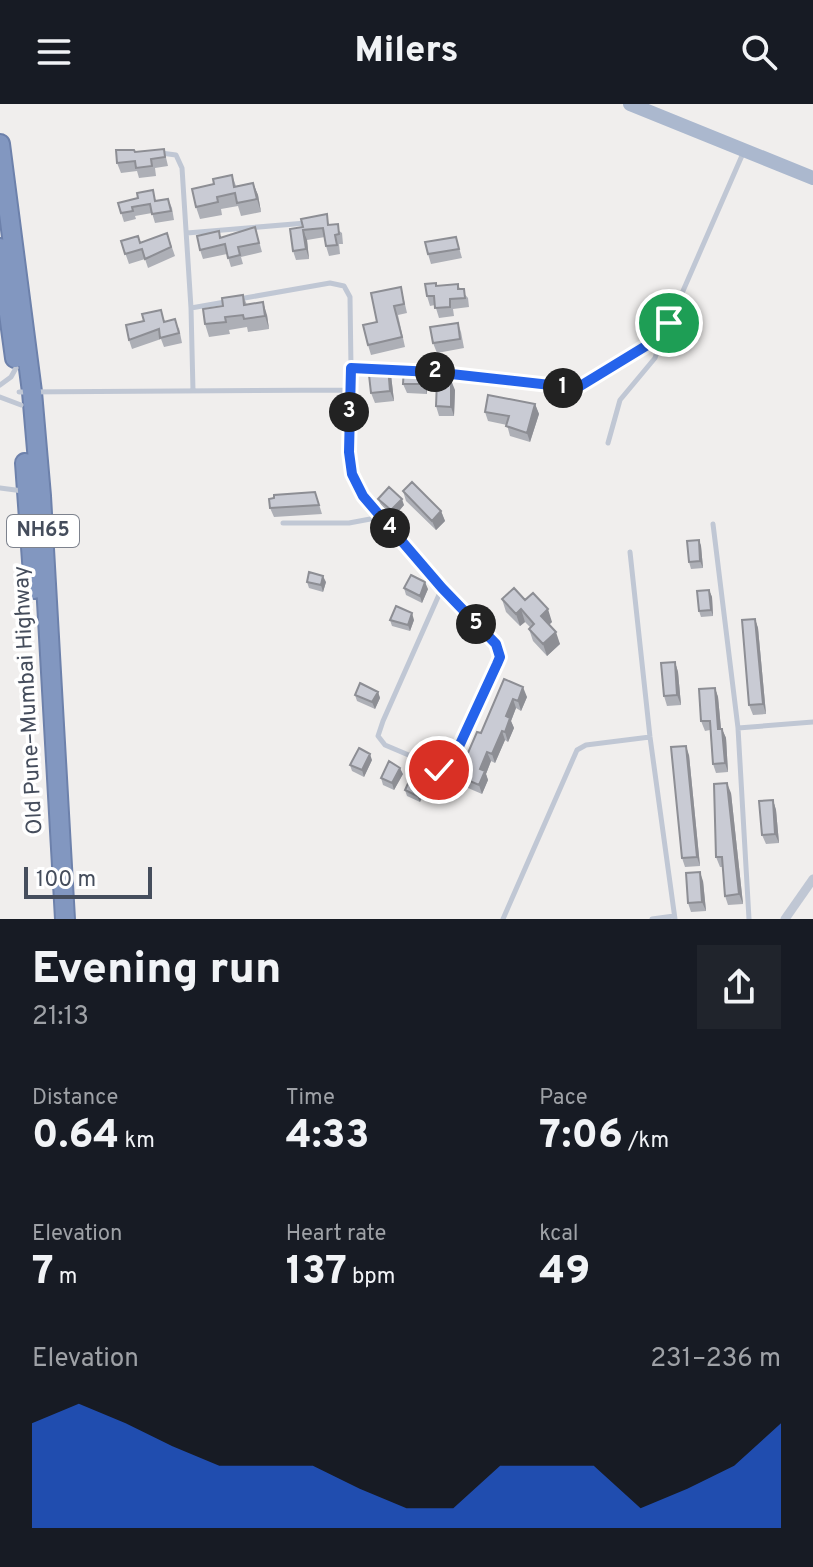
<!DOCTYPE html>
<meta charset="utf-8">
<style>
:root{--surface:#171b24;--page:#20242c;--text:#f1f3f6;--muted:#9ea1a6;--accent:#2563eb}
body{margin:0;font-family:Overpass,sans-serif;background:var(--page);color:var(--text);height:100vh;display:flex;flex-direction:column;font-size:30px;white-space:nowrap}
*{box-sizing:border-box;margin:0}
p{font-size:26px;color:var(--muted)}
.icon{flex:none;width:44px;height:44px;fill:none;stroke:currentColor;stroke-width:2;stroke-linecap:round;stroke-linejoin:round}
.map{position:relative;height:815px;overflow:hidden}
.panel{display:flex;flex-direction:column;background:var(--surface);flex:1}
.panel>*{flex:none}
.scale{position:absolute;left:24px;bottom:20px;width:128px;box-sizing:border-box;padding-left:8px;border:4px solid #454d5c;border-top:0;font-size:22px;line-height:28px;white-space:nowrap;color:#454d5c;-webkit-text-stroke:6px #fff;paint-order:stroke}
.pin{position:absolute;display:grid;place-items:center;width:68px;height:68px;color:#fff;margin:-34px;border:4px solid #fff;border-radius:50%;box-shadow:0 2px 8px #0007}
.km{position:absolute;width:40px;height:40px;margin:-20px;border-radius:50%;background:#222;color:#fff;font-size:22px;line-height:40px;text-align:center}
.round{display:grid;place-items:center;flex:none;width:84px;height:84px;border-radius:0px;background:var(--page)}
.headline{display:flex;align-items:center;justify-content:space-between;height:136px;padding:0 32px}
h1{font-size:44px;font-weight:800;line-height:60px}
.metrics{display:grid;grid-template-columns:repeat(3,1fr);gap:12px;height:136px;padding:8px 32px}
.metrics div{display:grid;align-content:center}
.metrics b{font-size:40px;font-weight:800}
.metrics small{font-size:22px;font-weight:400}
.metrics p{font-size:22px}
.chart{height:224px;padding:16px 32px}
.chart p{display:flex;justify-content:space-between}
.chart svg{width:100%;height:144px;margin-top:8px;fill:var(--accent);opacity:.7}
header{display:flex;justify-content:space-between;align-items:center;height:104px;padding:0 32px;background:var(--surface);font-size:36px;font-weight:800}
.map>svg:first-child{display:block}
</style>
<header><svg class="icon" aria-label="menu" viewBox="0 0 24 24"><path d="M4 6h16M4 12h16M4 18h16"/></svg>Milers<svg class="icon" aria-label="search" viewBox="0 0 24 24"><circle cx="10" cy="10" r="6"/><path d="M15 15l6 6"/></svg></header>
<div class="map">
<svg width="813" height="815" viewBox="0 0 813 815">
<rect width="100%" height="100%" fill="#f0eeed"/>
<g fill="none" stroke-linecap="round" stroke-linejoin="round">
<defs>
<path id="highway" d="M0,40L32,288L41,392L65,815
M0,144L15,254
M25,359L34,485"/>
</defs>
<use href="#highway" stroke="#6d81ab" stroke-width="22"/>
<path stroke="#c0c7d4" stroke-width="5" d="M161,49L176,51L182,64L191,204L193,287
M187,129L306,119
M239,195L330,179L344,182L350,193L351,264
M191,204L225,198
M386,266L408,267
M422,267L577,284L654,237L669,219L744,47
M0,281L11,273L16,264
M349,286L350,362L357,384L442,484L496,540L500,553L497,560L451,661L444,666L385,641L378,632L383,617L442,484
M19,288L349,286L351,264L372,265
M0,293L21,301
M608,339L620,296L655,254L663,230
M0,384L23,387
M283,419H349L381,413
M713,420L738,624L749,815
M630,448L650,633L675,815
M738,624L813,618
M503,815L577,646L586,641L650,633
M652,815L674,812"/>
<path stroke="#c0c7d4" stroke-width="9" d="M785,815L813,775"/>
<path stroke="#abb8ce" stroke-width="14" d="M630,0L813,74"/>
<use href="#highway" stroke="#8297c0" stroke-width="18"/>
</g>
<path fill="#adafb6" d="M164,45L168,62L155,64L156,72L139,74L137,67L121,69L117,59L135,48Z
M232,71L236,82L253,79L258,91L261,108L241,112L238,102L221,105L222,111L200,115L196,103L214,80Z
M168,95L172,104L174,116L155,119L152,109L135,112L136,115L124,118L118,99L156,97Z
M331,121L342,129L343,140H339L340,150L329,152L326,142L325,133L307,136L309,155L296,156L293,147L290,125Z
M255,123L262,148L241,153L243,160L231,163L227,150L203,155L200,146L219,127L221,134Z
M167,129L175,152L148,164L145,155L129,160L121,137L140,139Z
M456,133L462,154L431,160L428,150Z
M458,180L460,185L468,194L469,203L453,205L454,212L439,214L435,201L430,202L427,192L437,182Z
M401,183L407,209L398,211L405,243L371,251L368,241L377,218Z
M243,191L247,201L267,211L269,225L248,228L247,223L229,226L230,230L209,233L205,220L223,202Z
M165,217L179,224L182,239L164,243L161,235L132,245L129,236Z
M458,219L461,228L464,244L437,249L433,239Z
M424,264L427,273V290L407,289L403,280Z
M391,271L394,297L375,299L371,289Z
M455,286L454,312H439L436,302Z
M535,300L539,310L530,338L510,332L507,321L488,317L485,308Z
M403,387L441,407L445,417L436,426L406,397Z
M378,395L404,401L394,413L381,401Z
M318,397L322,410L274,413L270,404Z
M699,436L701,442L703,464L691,465L689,458Z
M307,478H326L323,488L309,484Z
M404,484L428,485L422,499L406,491Z
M709,486L712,493L713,512L701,513L699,507Z
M502,495L525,496L552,518L549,521L560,540L547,552L533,537L529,525L530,523L525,518L520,522L506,508Z
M755,515L758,524L766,610L753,611L749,601Z
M390,516H414L410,527L392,522Z
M675,558L678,568L681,601L667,602L664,592Z
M504,575L527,593L521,607L516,604L511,617L514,624L508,638L505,636L495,659L491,657L486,670L488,676L482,690L461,681L458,672L481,629Z
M715,584L718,593L721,625H722L726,634L728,668L716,669L713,660L710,626L705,627L701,617Z
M378,588L380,594L375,605L357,597L355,591Z
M689,651L700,762L685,763L682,754Z
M372,656L364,673L352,667L350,661Z
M403,670L394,686L383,681L381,674Z
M427,681L420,698L407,692L405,686Z
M731,689L743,800L728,801L725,792L723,763H720L716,753Z
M773,696L776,706L779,739L766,740L762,731Z
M703,777L706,807L691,808L688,799Z"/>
<path fill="#8d8e94" d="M253,79L258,91L261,108L257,95Z
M303,126L307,136L309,155L306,145Z
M263,198L267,211L269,225L265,212Z
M388,262L391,271L394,297L390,287Z
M424,264L427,273V290L424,280Z
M451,276L455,286L454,312L451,303Z
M535,300L539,310L530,338L527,329Z
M402,395L404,401L394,413L391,406Z
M441,407L445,417L436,426L432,417Z
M699,436L701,442L703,464L700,457Z
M323,472L326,478L323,488L321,481Z
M425,478L428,485L422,499L420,492Z
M709,486L712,493L713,512L711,506Z
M521,505L525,518L520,522L516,510Z
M548,505L552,518L545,524L541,512Z
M412,509L414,516L410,527L408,521Z
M755,515L758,524L766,610L763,600Z
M556,528L560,540L547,552L543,540Z
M675,558L678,568L681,601L677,591Z
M523,583L527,593L521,607L518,597Z
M715,584L718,593L722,635L718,625Z
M378,588L380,594L375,605L372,598Z
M513,595L516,604L511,617L514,624L508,638L505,628L506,612Z
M722,625L726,634L728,668L725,659Z
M502,627L505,636L495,659L492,650Z
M686,642L689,651L700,762L697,753Z
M487,648L491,657L486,670L488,676L482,690L479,681L480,665Z
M370,650L372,656L364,673L362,666Z
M400,664L403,670L394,686L392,679Z
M425,674L427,681L420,698L417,692Z
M727,679L731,689L743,800L739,790Z
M773,696L776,706L779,739L775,730Z
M700,768L703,777L706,807L702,798Z"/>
<path fill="#c9cbd4" stroke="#8d8e94" stroke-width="2" d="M164,45L165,53L151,55L152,62L136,64L135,57L117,59L116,46H134L135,48Z
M232,71L234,83L253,79L257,95L237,99L235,89L217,93L218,98L196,103L192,85L214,80L213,75Z
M153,86L155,97L168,95L171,107L152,110L150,100L132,103L133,107L121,109L118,99L138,94L137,89Z
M327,110L328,121L338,120L339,130L335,131L337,141L326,142L323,124L303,126L306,145L293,147L290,125L303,123L301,115Z
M255,123L259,139L238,143L240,151L228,154L225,140L200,146L197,132L219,127L220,134Z
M167,129L171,143L145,155L142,145L125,150L121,137L138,132L140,139Z
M456,133L459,145L428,150L425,138Z
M436,179V182L458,180V185H464L465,194L450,195V203L435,204L434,192H427L425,180Z
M401,183L404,200L394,202L402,233L368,241L363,221L377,218L371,189Z
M243,191L244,201L263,198L265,212L244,215L243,211L225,213L226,218L205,220L203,205L223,202L222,194Z
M161,206L164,218L175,215L179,229L160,234L159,225L129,236L126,221L144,217L142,210Z
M458,219L460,235L433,239L430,223Z
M368,262H388L390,287L371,289Z
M404,263L424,264V280H403Z
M437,276H451V303L436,302Z
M488,291L535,300L527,329L506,322L509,312L485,308Z
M412,378L441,407L432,417L403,387Z
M389,383L402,395L391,406L378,395Z
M315,388L319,401L270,404L269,395L274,394V391Z
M699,436L700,457L689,458L687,437Z
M309,468L323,472L321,481L307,478Z
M411,471L425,478L420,492L404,484Z
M514,484L525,496L533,489L548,505L541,512L556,528L543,540L529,525L534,520L521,505L516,510L502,495Z
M709,486L711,506L699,507L697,487Z
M396,502L412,509L408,521L390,516Z
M755,515L763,600L749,601L742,516Z
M675,558L677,591L664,592L661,559Z
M504,575L523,583L518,597L513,595L506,612L510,614L505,628L502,627L492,650L487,648L480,665L485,667L479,681L458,672L477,628L481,629Z
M360,579L378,588L372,598L355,591Z
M715,584L718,625H722L725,659L713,660L710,617H701L699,585Z
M686,642L697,753L682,754L671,643Z
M359,644L370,650L362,666L350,661Z
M389,657L400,664L392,679L381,674Z
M413,668L425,674L417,692L405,686Z
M727,679L739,790L725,792L722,753H716L714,680Z
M773,696L775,730L762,731L759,697Z
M700,768L702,798L688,799L686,769Z"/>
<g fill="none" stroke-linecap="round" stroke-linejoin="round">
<defs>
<path id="route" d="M439,666L449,664L497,560L500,553L496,540L442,484L363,392L352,370L349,348L351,264L433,268L577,284L654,237L669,219"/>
</defs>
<use href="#route" stroke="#fff" stroke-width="16"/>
<use href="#route" stroke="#2563eb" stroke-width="10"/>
</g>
<g text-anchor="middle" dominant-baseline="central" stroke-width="7" stroke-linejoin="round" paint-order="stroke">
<rect fill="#fff" stroke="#7d828d" stroke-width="2" x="7" y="411" width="72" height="32" rx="6"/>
<g font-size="20" font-weight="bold" fill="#454d5c">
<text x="43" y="427">NH65</text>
</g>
<g font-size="22" fill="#454d5c" stroke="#fff">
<text transform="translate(29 596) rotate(-93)">Old Pune–Mumbai Highway</text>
</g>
</g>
</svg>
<div class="scale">100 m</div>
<div class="pin" style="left:669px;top:219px;background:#1e9e55"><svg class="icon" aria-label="arrive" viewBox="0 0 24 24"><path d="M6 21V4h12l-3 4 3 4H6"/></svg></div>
<div class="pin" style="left:439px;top:666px;background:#d93025"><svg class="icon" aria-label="check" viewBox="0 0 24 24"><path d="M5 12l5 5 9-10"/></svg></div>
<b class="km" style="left:563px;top:284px">1</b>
<b class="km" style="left:435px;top:268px">2</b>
<b class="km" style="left:349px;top:308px">3</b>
<b class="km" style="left:390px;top:424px">4</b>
<b class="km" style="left:476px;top:520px">5</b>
</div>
<section class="panel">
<div class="headline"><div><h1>Evening run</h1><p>21:13</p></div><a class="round"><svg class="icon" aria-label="share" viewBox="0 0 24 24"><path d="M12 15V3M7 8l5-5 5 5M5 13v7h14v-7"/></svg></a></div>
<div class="metrics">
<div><p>Distance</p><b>0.64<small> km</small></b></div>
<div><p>Time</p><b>4:33</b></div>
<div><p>Pace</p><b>7:06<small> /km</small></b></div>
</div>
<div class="metrics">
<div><p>Elevation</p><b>7<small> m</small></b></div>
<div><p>Heart rate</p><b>137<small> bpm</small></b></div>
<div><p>kcal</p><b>49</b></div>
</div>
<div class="chart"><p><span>Elevation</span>231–236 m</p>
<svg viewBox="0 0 160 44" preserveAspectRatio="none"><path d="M0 44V12L10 6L20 12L30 19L40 25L50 25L60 25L70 32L80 38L90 38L100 25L110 25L120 25L130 38L140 32L150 25L160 12V44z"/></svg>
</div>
</section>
